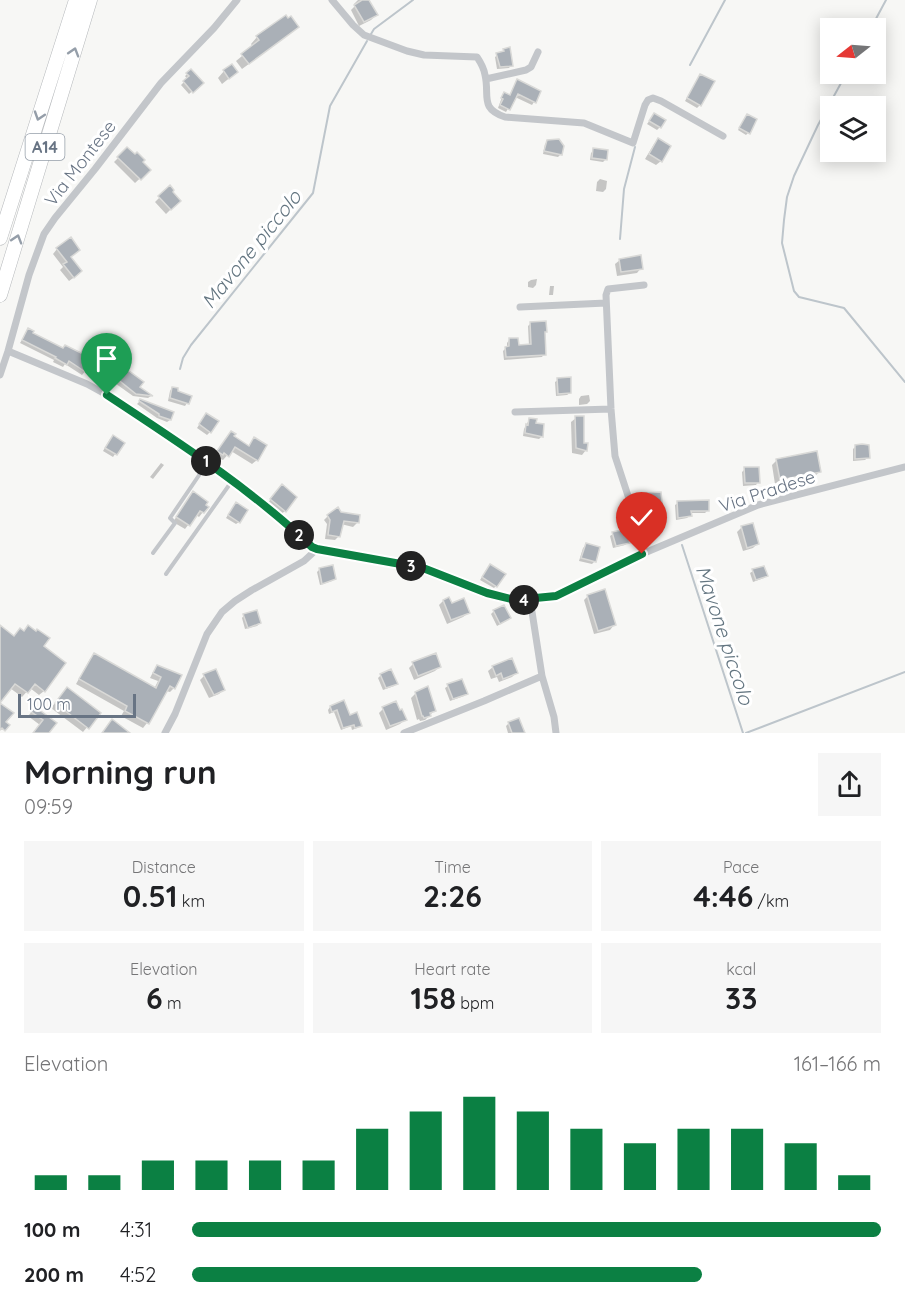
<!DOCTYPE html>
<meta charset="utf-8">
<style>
:root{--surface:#fff;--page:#f6f6f6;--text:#202124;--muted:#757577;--accent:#0b8043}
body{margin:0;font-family:Quicksand,sans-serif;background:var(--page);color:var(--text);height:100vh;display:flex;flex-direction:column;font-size:22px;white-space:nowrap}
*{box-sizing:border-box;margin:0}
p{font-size:20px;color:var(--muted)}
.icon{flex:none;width:33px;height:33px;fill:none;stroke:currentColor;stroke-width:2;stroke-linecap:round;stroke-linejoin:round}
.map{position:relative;height:733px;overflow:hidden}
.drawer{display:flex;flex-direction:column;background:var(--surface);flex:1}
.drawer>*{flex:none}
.needle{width:39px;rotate:253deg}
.buttons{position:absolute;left:820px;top:18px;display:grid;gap:12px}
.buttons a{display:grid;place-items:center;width:66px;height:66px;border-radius:0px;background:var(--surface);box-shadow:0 3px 15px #0003;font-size:30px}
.scale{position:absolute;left:18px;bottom:15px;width:118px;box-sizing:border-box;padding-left:6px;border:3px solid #687484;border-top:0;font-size:16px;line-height:21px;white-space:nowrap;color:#687484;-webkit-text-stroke:4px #fff;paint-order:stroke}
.pin{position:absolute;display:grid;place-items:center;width:51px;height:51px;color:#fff;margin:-62px -26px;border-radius:50% 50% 50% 0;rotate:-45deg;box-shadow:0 0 6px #0007}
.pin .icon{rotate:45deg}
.km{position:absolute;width:30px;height:30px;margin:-15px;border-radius:50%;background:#222;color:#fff;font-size:16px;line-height:30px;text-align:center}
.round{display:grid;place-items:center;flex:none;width:63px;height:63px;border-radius:0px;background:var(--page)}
.headline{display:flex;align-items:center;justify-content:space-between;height:102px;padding:0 24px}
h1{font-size:33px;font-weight:700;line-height:45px}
.figures{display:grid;grid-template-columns:repeat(3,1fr);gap:9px;height:102px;padding:6px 24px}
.figures div{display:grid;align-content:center;border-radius:0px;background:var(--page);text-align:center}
.figures b{font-size:30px;font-weight:700}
.figures small{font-size:16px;font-weight:400}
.figures p{font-size:16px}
.chart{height:168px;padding:12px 24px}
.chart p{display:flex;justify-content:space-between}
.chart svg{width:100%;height:108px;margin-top:6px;stroke:var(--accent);stroke-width:6}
ul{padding:0 24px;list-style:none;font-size:20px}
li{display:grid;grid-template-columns:96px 72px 1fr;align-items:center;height:45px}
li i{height:15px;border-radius:8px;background:var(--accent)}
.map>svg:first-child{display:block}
</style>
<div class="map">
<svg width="905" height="733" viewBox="0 0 905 733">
<rect width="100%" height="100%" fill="#f7f7f5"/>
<path fill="#0003" d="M358,0H368L376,15L371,20L359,26L351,10L355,6L354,4Z
M297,27L291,33L242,69L236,61L253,47L251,44L257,37Z
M504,50L511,65L509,68L497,69L495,57Z
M191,71L202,83L189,94L181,85L187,79L185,76Z
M224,71L237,72L222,84L218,78Z
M698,78L700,105L697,108L685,101Z
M515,84L534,102L532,105L515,97L506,112L498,108L502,97L509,96Z
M654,115L660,127L657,130L647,124Z
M747,115L748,133L746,135L738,130Z
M658,140L661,161L656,165L645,159L654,144Z
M548,141L560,155L558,157L543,154L545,144Z
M127,149L149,170L135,183L114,162Z
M594,150L606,159L603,162L590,160L591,153Z
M600,179L607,181L606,189L603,192L596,191L597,182Z
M170,187L171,192L179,201L166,214L155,202Z
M57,249L69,258L76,276L69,281L60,270L63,267L53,254Z
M620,260L641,268L637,273L617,276L615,264Z
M537,279L536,285L533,288L528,287V282L531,280Z
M550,286H554L553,295H549Z
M531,323L546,332L543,334L544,354L542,357L504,360L503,351L507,347V343L509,340L517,346H529L528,326Z
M28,330L31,334L63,350L80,355L90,350L138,387L151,396L148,398L133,396L112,381L111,382L89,367L82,375L65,364L63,367L53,362L54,360L20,343Z
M558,380L570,393L567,395L556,396L555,382Z
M172,388L187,403L185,406L168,401L170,391Z
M589,395L590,401L587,404L579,405V399L581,396Z
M141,400L172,413L170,420L167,422L157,418L137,404Z
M204,417L210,432L207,435L197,428Z
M576,418L583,445L586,450L582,455L572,453L571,422Z
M529,420L542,436L539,439L523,436L524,429Z
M231,433L232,437L247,447L254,439L257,460L252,464L231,451L223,460L213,456Z
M110,439L123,443L113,457L103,451Z
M856,446L868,457L865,460L853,461V449Z
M816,453L820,471L815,476L775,484L772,465L776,461Z
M161,463L164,465L153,479L150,477Z
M745,469L758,482L756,485L743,486L742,472Z
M278,490L285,511L280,515L267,504Z
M645,494L662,510L657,515H641L640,499Z
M189,498L203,512L199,517L196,515L185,529L173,522Z
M678,503L708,510L705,513H690V515L687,518L676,520L675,505Z
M233,507L239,522L236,524L226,518Z
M340,513L357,523L353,527L341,524L339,536L335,540L325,539L327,524L324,520L328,516Z
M742,527L757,544L753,548L743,551L737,532Z
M613,534L628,542L625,545L613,548L610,536Z
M586,545L598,548L594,562L592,564L579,561L583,548Z
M487,569L496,586L494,588L480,580Z
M319,570L335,579L332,581L320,585L317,572Z
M753,571L766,576L764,578L753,582L750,573Z
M588,596L614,625L610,630L594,634L584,600Z
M443,601L451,605L468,613L463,617L447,624L439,605Z
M494,611L506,621L497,626L491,614Z
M244,615L260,623L257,626L245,629L242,618Z
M0,627L14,637L42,647L44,691L39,695L30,688L22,697L10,688L0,701Z
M94,655L154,689L158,681L150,678L153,672L157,667L174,688L170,692L166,691L147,723L143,728L121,716L124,711L76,684L90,659Z
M413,664L439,667L435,671L414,680L409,668Z
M493,667L516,673L512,677L499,682L497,677L491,679L488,671Z
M381,675L397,683L394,686L383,690L378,678Z
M204,676L223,690L219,694L209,698L200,680Z
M448,686L467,693L464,696L450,701L445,688Z
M416,693L434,711L425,720L420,721L419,719L417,720L411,698Z
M62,694L99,713L83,732L51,708Z
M343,702L349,717L360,725L357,728L352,730L351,726L341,730L334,712L329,714L328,710L330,707Z
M35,708L55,723L40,725L28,716Z
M383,709L405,719L400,724L386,730L379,713Z
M509,723L523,733H508L506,726Z"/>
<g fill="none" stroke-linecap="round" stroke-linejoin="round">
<path stroke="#bdc5cb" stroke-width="2" d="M871,28L886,0
M371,34L374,29L413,0
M690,65L725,0
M846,74L818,125L794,176L787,197L784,220L782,243L794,291L799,297L844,308L905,382
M620,239L624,189L635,147
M180,369L183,358L191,345L313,193L330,106L367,41
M682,545L743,733
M746,733L905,672"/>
</g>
<path fill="#aab0b7" stroke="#d9d9d7" stroke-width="1.5" d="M362,0H369L378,15L364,22L354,5Z
M286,15L288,18L291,16L299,27L249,64L241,54L259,40L256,36Z
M510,47L513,66L500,67L496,53L504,51L503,49Z
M232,64L238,72L229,79L223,70Z
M191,69L204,83L193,93L183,81L189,76L186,73Z
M700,74L715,81L701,106L687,98Z
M517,79L541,91L536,103L518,94L510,110L500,105L503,99L501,98L504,92L510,95Z
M654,113L666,120L661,128L649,121Z
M747,114L757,119L750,134L739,128Z
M658,138L671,146L662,162L649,154Z
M559,139L564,146L562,155L544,151L547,140Z
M127,147L135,154L137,152L145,160L143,162L151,170L141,180L117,157Z
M593,148L608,150L607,160L592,158Z
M170,185L174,190L173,192L181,201L171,210L158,196Z
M71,237L80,250L71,257L82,271L74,278L63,264L67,262L56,248Z
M641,255L643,269L621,272L619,259Z
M546,321L547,332H545L546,355L506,357L505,347L509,346V338H518L519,345L531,344L530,322Z
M28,328L34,331L33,333L63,348L65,345L81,353L87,343L94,347L92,349L108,359L110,357L144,382L140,387L153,396L136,394L116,378L115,379L93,364L87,373L69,361L67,365L55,358L56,357L22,340Z
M571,377V393L558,394L557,378Z
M172,387L178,388V391L192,396L189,404L170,398Z
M140,399L174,412L171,420L159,416V414L139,401Z
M206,413L219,421L211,433L199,424Z
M575,416H584V443H588L587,451L576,448Z
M529,418L537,419L536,423L544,424L543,437L525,433L526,424L528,425Z
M231,431L236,434L234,436L249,446L254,437L267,445L258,461L235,447L229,457L224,453L223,455L217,451Z
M113,435L125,443L117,455L105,448Z
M862,444L869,445L870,458L855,459V445Z
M817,451L821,472L780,480L776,459Z
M744,467H759L760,483H745Z
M282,484L297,497L286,512L270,499Z
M193,491L208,502L206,505L209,507L204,513L200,511L190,526L176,517Z
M661,492L663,511L645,512L644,493Z
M709,500V511H691L692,516L678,518L677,501Z
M236,502L248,510L240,523L228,515Z
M338,507L341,512L360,515L359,523L344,521L340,537L328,535L330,520L327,515Z
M753,523L759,544L747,548L741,526Z
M626,529L630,543L616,546L612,532Z
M586,543L600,547L596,562L581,558Z
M490,564L506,574L497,587L482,577Z
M333,565L336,579L322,584L319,568Z
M764,566L768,576L756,580L752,569Z
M605,589L616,625L598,631L587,595Z
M449,597L452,603L464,598L470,613L451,620L443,600Z
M504,605L511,618L500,624L493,610Z
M257,610L261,623L248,628L243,614Z
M0,625L14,636L20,628L24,631L28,625L36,631L37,629L50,638L44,646L66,663L45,692L35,684L28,693L15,684L0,703L14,713L6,722L10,725L5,731L2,728L0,730Z
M94,653L156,688L161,677L153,673L157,665L182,675L175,689L170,686L149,724L125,711L127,706L79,679Z
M436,653L441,667L418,676L412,662Z
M512,658L518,673L503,679L501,673L496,676L492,666Z
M216,669L225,690L214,695L203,674Z
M391,669L398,684L386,688L380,674Z
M462,679L468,694L453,699L447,684Z
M428,686L436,711L430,713L431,716L424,718L423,716H422L415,692Z
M67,687L101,713L89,729L55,703Z
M344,700L350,715L357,712L362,726L355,728L354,725L343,728L337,710L332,712L330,706Z
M396,701L400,710L402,709L407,720L390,726L382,707Z
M34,706L57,723L49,733H33L43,720L30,711Z
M519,718L525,733H512L508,722Z
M112,719L130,733H102Z"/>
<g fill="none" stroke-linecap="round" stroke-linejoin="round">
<defs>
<path id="motorway" d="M0,238L76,0
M0,295L90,0"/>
</defs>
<use href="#motorway" stroke="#b6b9bc" stroke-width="15"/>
<path stroke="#c3c6ca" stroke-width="4" d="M153,553L175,523L170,518L208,462
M166,574L232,481"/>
<path stroke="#c3c6ca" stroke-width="7" d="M332,0L353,25L364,35L407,51L424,55L477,57C481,63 484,68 485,75C490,96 479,108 505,117L584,123L633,143L645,105L648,100L653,98L661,101L723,136
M486,79L526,70L531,67L538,52
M520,307L606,303
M8,351L87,384L107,395L203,458L264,505L312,547L317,549L423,568L501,597L515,600L530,599L556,596L642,554L758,505L905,467
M0,375L8,351L29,275L44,234L55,218L95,169L161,83L214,28L237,0
M515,412L611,409
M642,554L632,508L615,456L611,409L606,295L608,289L644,285
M530,599L542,676L554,717L556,733
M165,733L175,714L207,634L222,612L235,601L252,590L304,561L317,549
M404,733L484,701L542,676"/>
<use href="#motorway" stroke="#fff" stroke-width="14"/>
</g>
<defs><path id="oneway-chevron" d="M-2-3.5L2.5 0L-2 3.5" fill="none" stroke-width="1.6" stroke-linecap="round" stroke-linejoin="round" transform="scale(1.5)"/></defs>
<g stroke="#959ea9">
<use href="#oneway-chevron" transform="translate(74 52) rotate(-73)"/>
<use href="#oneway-chevron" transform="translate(39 116) rotate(108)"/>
<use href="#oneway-chevron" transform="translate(17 239) rotate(-73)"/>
</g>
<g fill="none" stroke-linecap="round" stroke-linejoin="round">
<defs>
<path id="route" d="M107,395C178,442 250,488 312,547L317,549L423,568L487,593L515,600L556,596L642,554"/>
</defs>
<use href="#route" stroke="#fff" stroke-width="12"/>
<use href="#route" stroke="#0b8043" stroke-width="8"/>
</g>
<g text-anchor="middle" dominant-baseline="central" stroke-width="6" stroke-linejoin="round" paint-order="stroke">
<rect fill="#fff" stroke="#959ea9" stroke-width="1.5" x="25.5" y="134" width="39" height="26" rx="4.5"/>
<g font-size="16" font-weight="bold" fill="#687484">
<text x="45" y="147">A14</text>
</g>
<g font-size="18" fill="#687484" stroke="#fff">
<text transform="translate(80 163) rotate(-52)">Via Montese</text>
<text transform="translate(767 491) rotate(-18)">Via Pradese</text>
</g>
<g font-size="20" font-style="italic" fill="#637580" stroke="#fff">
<text transform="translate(251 249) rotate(-51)">Mavone piccolo</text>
<text transform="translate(725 635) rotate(72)">Mavone piccolo</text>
</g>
</g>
</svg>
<div class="buttons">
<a><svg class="needle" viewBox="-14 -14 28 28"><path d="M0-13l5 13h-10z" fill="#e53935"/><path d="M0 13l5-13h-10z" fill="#757577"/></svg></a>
<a><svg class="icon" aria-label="layers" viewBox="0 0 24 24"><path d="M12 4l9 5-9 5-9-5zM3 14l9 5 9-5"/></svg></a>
</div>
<div class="scale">100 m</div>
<div class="pin" style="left:107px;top:395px;background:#1e9e55"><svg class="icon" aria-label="arrive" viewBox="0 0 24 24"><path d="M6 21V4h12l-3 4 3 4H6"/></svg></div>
<div class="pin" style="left:642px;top:554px;background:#d93025"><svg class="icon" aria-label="check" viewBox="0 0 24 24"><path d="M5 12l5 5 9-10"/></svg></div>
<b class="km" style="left:206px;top:461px">1</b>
<b class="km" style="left:299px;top:535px">2</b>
<b class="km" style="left:411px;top:566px">3</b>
<b class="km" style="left:524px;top:600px">4</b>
</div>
<section class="drawer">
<div class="headline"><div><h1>Morning run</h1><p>09:59</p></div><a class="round"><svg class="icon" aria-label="share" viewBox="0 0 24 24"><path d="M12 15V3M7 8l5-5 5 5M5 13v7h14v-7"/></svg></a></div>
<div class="figures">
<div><p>Distance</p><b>0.51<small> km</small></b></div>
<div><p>Time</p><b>2:26</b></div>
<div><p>Pace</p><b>4:46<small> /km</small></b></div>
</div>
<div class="figures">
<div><p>Elevation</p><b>6<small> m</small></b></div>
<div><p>Heart rate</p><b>158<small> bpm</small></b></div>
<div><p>kcal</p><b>33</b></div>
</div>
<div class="chart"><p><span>Elevation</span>161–166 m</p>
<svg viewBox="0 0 160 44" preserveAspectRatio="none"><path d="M5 44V38M15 44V38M25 44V32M35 44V32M45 44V32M55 44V32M65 44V19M75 44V12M85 44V6M95 44V12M105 44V19M115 44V25M125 44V19M135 44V19M145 44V25M155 44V38"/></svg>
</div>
<ul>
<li><b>100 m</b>4:31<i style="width:100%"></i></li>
<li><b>200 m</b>4:52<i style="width:74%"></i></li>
</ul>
</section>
